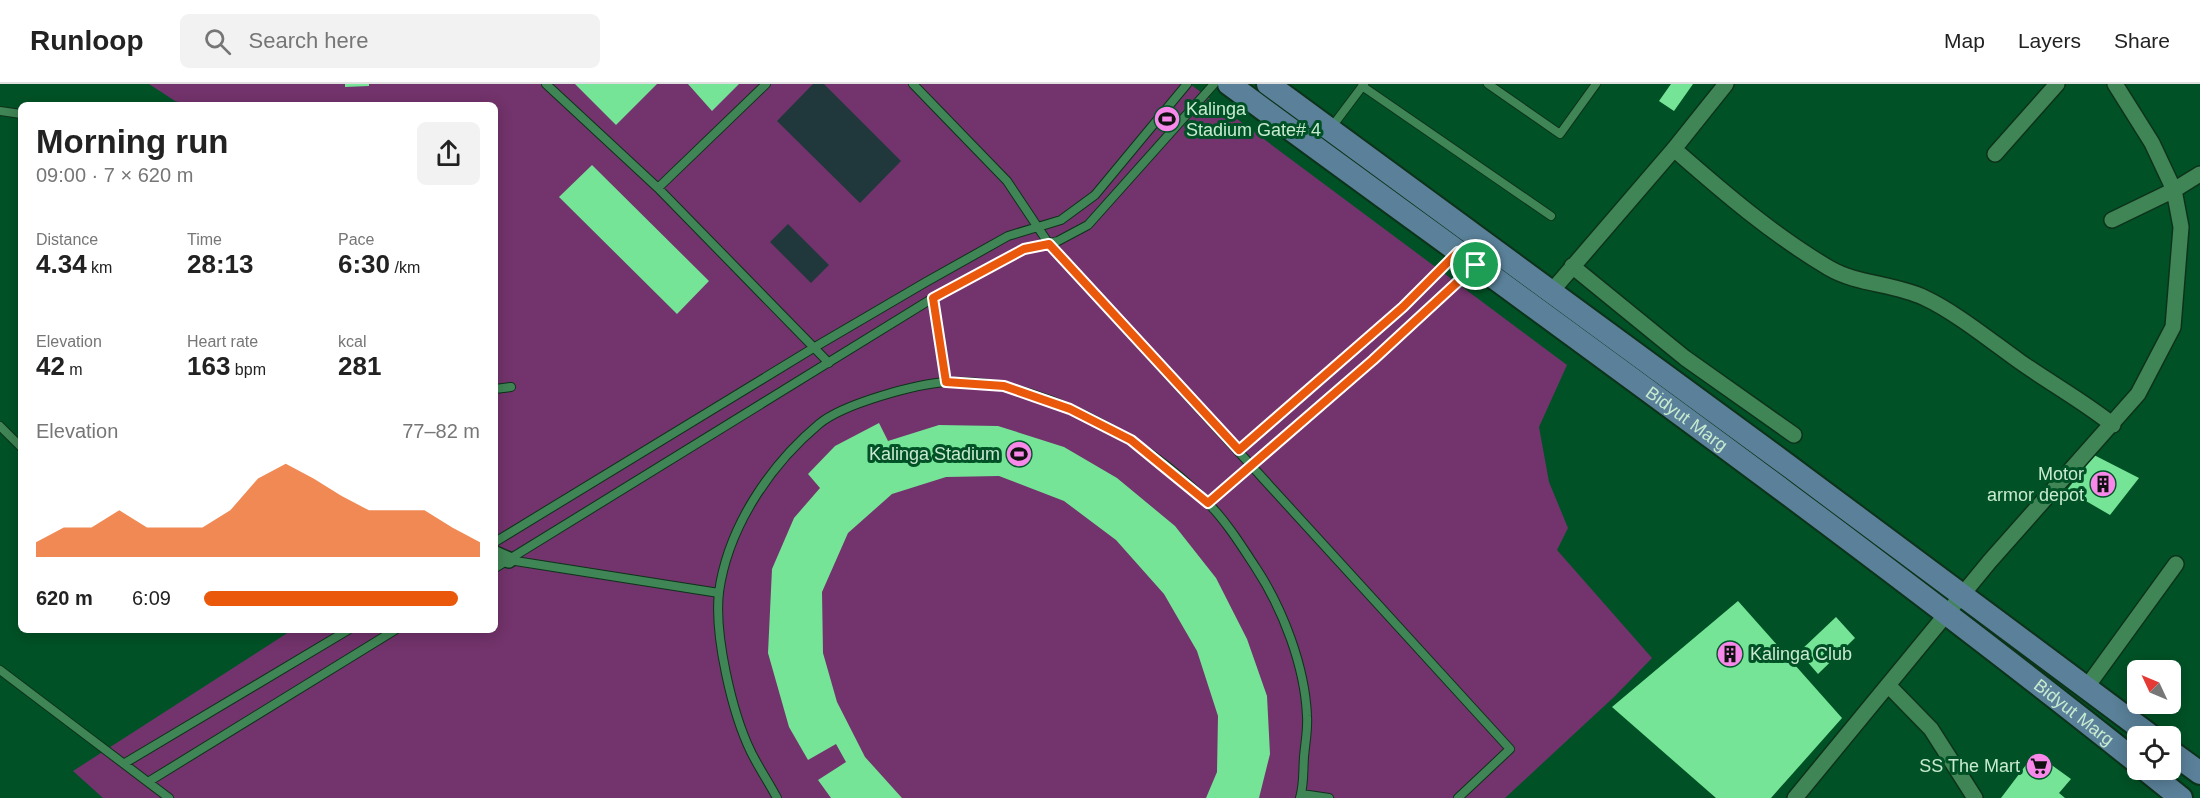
<!DOCTYPE html>
<meta charset="utf-8">
<style>
:root{--surface:#fff;--page:#f2f2f2;--text:#222;--muted:#767676;--line:#e0e0e0;--accent:#ea580c}
body{margin:0;font-family:Arial,sans-serif;background:var(--page);color:var(--text);height:100vh;display:flex;flex-direction:column;font-size:22px;white-space:nowrap}
*{box-sizing:border-box;margin:0}
p{font-size:20px;color:var(--muted)}
.icon{flex:none;width:33px;height:33px;fill:none;stroke:currentColor;stroke-width:2;stroke-linecap:round;stroke-linejoin:round}
.map{position:relative;flex:1;overflow:hidden}
.drawer{position:absolute;left:18px;top:18px;width:480px;height:531px;display:flex;flex-direction:column;background:var(--surface);border-radius:9px;box-shadow:0 3px 15px #0003}
.drawer>*{flex:none}
.needle{width:39px;rotate:314deg}
.buttons{position:absolute;left:2127px;top:576px;display:grid;gap:12px}
.buttons a{display:grid;place-items:center;width:54px;height:54px;border-radius:9px;background:var(--surface);box-shadow:0 3px 15px #0003;font-size:30px}
.pin{position:absolute;display:grid;place-items:center;width:51px;height:51px;color:#fff;margin:-26px;border:3px solid #fff;border-radius:50%;box-shadow:0 2px 6px #0007}
.round{display:grid;place-items:center;flex:none;width:63px;height:63px;border-radius:9px;background:var(--page)}
.summary{display:flex;align-items:center;justify-content:space-between;height:102px;padding:0 18px}
h1{font-size:33px;font-weight:700;line-height:45px}
.figures{display:grid;grid-template-columns:repeat(3,1fr);gap:9px;height:102px;padding:6px 18px}
.figures div{display:grid;align-content:center}
.figures b{font-size:26px;font-weight:700}
.figures small{font-size:16px;font-weight:400}
.figures p{font-size:16px}
.chart{height:168px;padding:12px 18px}
.chart p{display:flex;justify-content:space-between}
.chart svg{width:100%;height:108px;margin-top:6px;fill:var(--accent);opacity:.7}
ul{padding:0 18px;list-style:none;font-size:20px}
li{display:grid;grid-template-columns:96px 72px 1fr;align-items:center;height:45px}
li i{height:15px;border-radius:8px;background:var(--accent)}
header{display:flex;align-items:center;gap:36px;box-sizing:border-box;height:84px;padding:0 30px;background:var(--surface);border-bottom:2px solid var(--line)}
header strong{font-size:28px}
nav{display:flex;gap:33px;margin-inline-start:auto;font-size:21px}
.search{width:420px;height:54px;background:var(--page);display:flex;align-items:center;gap:15px;box-sizing:border-box;padding:0 21px;border-radius:9px;color:var(--muted);font-size:22px}
.map>svg:first-child{display:block}
</style>
<header>
<strong>Runloop</strong>
<div class="search"><svg class="icon" aria-label="search" viewBox="0 0 24 24"><circle cx="10" cy="10" r="6"/><path d="M15 15l6 6"/></svg>Search here</div>
<nav><a>Map</a><a>Layers</a><a>Share</a></nav>
</header>
<div class="map">
<svg width="2200" height="714" viewBox="0 0 2200 714">
<rect width="100%" height="100%" fill="#005226"/>
<path fill="#73336c" d="M149,0H1190L1567,281L1539,343L1549,398L1568,444L1557,466L1652,574L1614,613L1505,714H103L73,687L292,546H495V21H191L175,17Z"/>
<path fill="#20373c" d="M813,0H824L901,77L860,119L777,37Z
M788,140L829,181L811,199L770,158Z"/>
<path fill="#75e497" d="M345,0H369V2L345,3Z
M575,0H657L616,41Z
M688,0H739L712,27Z
M1671,0H1693L1674,27L1659,17Z
M592,81L709,197L677,230L559,113Z
M879,339L888,357L939,341L998,342L1064,363L1117,394L1175,442L1216,494L1247,555L1267,612L1270,670L1259,714H1206L1217,688L1218,632L1197,567L1164,510L1116,456L1064,417L999,392L946,393L892,410L848,449L822,508L823,569L837,618L865,673L902,714H831L818,696L846,678L836,660L808,676L789,643L768,569L772,485L794,434L820,404L808,390L835,362Z
M2094,371L2139,394L2110,431L2067,406Z
M1738,517L1842,634L1771,714H1716L1612,623Z
M1836,533L1855,554L1818,590L1799,568Z
M2035,669L2071,695L2059,709L2065,714H2001Z"/>
<g fill="none" stroke-linecap="round" stroke-linejoin="round">
<defs>
<path id="lane" d="M546,0L658,104L829,279
M913,0L1007,97L1049,160L1510,665L1458,714
M1488,0L1560,50L1596,0
M1362,2L1551,132
M0,27L21,30
M1331,44L1364,0
M658,104L766,0
M933,214L946,298
M495,305L511,303
M0,342L21,363
M1238,366L1403,223L1456,170
M1208,419L1373,276L1474,183
M495,458L815,263L926,198L1008,152L1061,136L1095,111L1187,0
M509,476L719,509
M495,484L933,214L1024,165L1058,157L1088,141L1214,0
M0,586L169,714
M125,679L348,546
M148,698L395,546
M1302,710L1329,714
M777,714C769,699 759,684 751,668C732,629 714,551 719,508C728,443 770,381 819,340C843,320 915,300 947,298C1037,293 1145,355 1207,418C1226,437 1241,461 1256,484C1283,525 1305,583 1307,632C1308,646 1305,660 1304,673C1303,687 1304,701 1300,714"/>
<path id="street" d="M1674,65C1723,108 1773,151 1829,184C1858,201 1894,199 1925,214C1955,228 1991,257 2019,277C2050,299 2083,317 2113,341
M1995,70L2057,0
M2112,136L2174,106L2200,90
M1572,182L1685,274L1794,351
M1551,208L1674,65L1726,0
M495,470L509,476
M1888,601L1931,645L1975,714
M2086,604L2176,480
M1795,714L1990,477L2138,310L2173,243L2181,143L2174,106L2152,59L2115,0"/>
<g id="primary">
<path id="s1" d="M1229,0C1534,224 1842,443 2138,679"/>
<path d="M1268,0L1790,383L2151,652"/>
<path d="M2170,667L2200,689"/>
<path d="M2146,686L2181,714"/>
</g>
</defs>
<use href="#lane" stroke="#0d321a" stroke-width="10"/>
<use href="#street" stroke="#0d321a" stroke-width="18"/>
<use href="#primary" stroke="#0d321a" stroke-width="26"/>
<use href="#lane" stroke="#408555" stroke-width="8"/>
<use href="#street" stroke="#408555" stroke-width="15"/>
<use href="#primary" stroke="#5a8199" stroke-width="22"/>
</g>
<g fill="none" stroke-linecap="round" stroke-linejoin="round">
<defs>
<path id="route" d="M1049,160L1239,366L1403,223L1458,168L1476,181L1373,276L1208,419L1131,356L1070,325L1004,302L946,298L933,214L1024,165Z"/>
</defs>
<use href="#route" stroke="#fff" stroke-width="12"/>
<use href="#route" stroke="#ea580c" stroke-width="8"/>
</g>
<defs>
<symbol id="stadium-disc" viewBox="-11 -11 22 22"><circle r="9.5" fill="#f888ea" stroke="#005226"/><path d="M0-5a6.5 5 0 1 0 0 10a6.5 5 0 1 0 0-10ZM-3.5-1.8h7v3.6h-7Z" fill="#111"/></symbol>
<symbol id="building-disc" viewBox="-11 -11 22 22"><circle r="9.5" fill="#f888ea" stroke="#005226"/><path d="M-4-6H4V6H1V3H-1V6H-4ZM-2.5-4.3h1.7v1.8h-1.7ZM.8-4.3h1.7v1.8H.8ZM-2.5-1h1.7V.8h-1.7ZM.8-1h1.7V.8H.8Z" fill="#111"/></symbol>
<symbol id="supermarket-disc" viewBox="-11 -11 22 22"><circle r="9.5" fill="#f888ea" stroke="#005226"/><path d="M-6-5.5h2.5l.6 2H6L4.5 2H-2.5L-4.4-4H-6ZM-1.5 3.2a1.3 1.3 0 1 0 .1 0ZM3 3.2a1.3 1.3 0 1 0 .1 0Z" fill="#111"/></symbol>
</defs>
<g fill-rule="evenodd">
<use href="#stadium-disc" x="1152" y="20" width="30" height="30"/>
<use href="#stadium-disc" x="1004" y="355" width="30" height="30"/>
<use href="#building-disc" x="2088" y="385" width="30" height="30"/>
<use href="#building-disc" x="1715" y="555" width="30" height="30"/>
<use href="#supermarket-disc" x="2024" y="667" width="30" height="30"/>
</g>
<g text-anchor="middle" dominant-baseline="central" stroke-width="6" stroke-linejoin="round" paint-order="stroke">
<g font-size="18" fill="#c8ebd0" stroke="#005226" text-anchor="end">
<text x="1186" y="25" text-anchor="start">Kalinga<tspan x="1186" dy="21">Stadium Gate# 4</tspan></text>
<text x="1000" y="370">Kalinga Stadium</text>
<text x="2084" y="390">Motor<tspan x="2084" dy="21">armor depot</tspan></text>
<text x="1750" y="570" text-anchor="start">Kalinga Club</text>
<text x="2020" y="682">SS The Mart</text>
</g>
<g font-size="18" fill="#c8ebd0" stroke="#005226">
<text stroke="none"><textPath href="#s1" startOffset="567">Bidyut Marg</textPath></text>
<text stroke="none"><textPath href="#s1" startOffset="1053">Bidyut Marg</textPath></text>
</g>
</g>
</svg>
<div class="buttons">
<a><svg class="needle" viewBox="-14 -14 28 28"><path d="M0-13l5 13h-10z" fill="#e53935"/><path d="M0 13l5-13h-10z" fill="#767676"/></svg></a>
<a><svg class="icon" aria-label="locate" viewBox="0 0 24 24"><circle cx="12" cy="12" r="6"/><path d="M12 2v4M12 18v4M2 12h4M18 12h4"/></svg></a>
</div>
<div class="pin" style="left:1476px;top:181px;background:#1e9e55"><svg class="icon" aria-label="arrive" viewBox="0 0 24 24"><path d="M6 21V4h12l-3 4 3 4H6"/></svg></div>
<section class="drawer">
<div class="summary"><div><h1>Morning run</h1><p>09:00 · 7 × 620 m</p></div><a class="round"><svg class="icon" aria-label="share" viewBox="0 0 24 24"><path d="M12 15V3M7 8l5-5 5 5M5 13v7h14v-7"/></svg></a></div>
<div class="figures">
<div><p>Distance</p><b>4.34<small> km</small></b></div>
<div><p>Time</p><b>28:13</b></div>
<div><p>Pace</p><b>6:30<small> /km</small></b></div>
</div>
<div class="figures">
<div><p>Elevation</p><b>42<small> m</small></b></div>
<div><p>Heart rate</p><b>163<small> bpm</small></b></div>
<div><p>kcal</p><b>281</b></div>
</div>
<div class="chart"><p><span>Elevation</span>77–82 m</p>
<svg viewBox="0 0 160 44" preserveAspectRatio="none"><path d="M0 44V38L10 32L20 32L30 25L40 32L50 32L60 32L70 25L80 12L90 6L100 12L110 19L120 25L130 25L140 25L150 32L160 38V44z"/></svg>
</div>
<ul>
<li><b>620 m</b>6:09<i style="width:92%"></i></li>
</ul>
</section>
</div>
